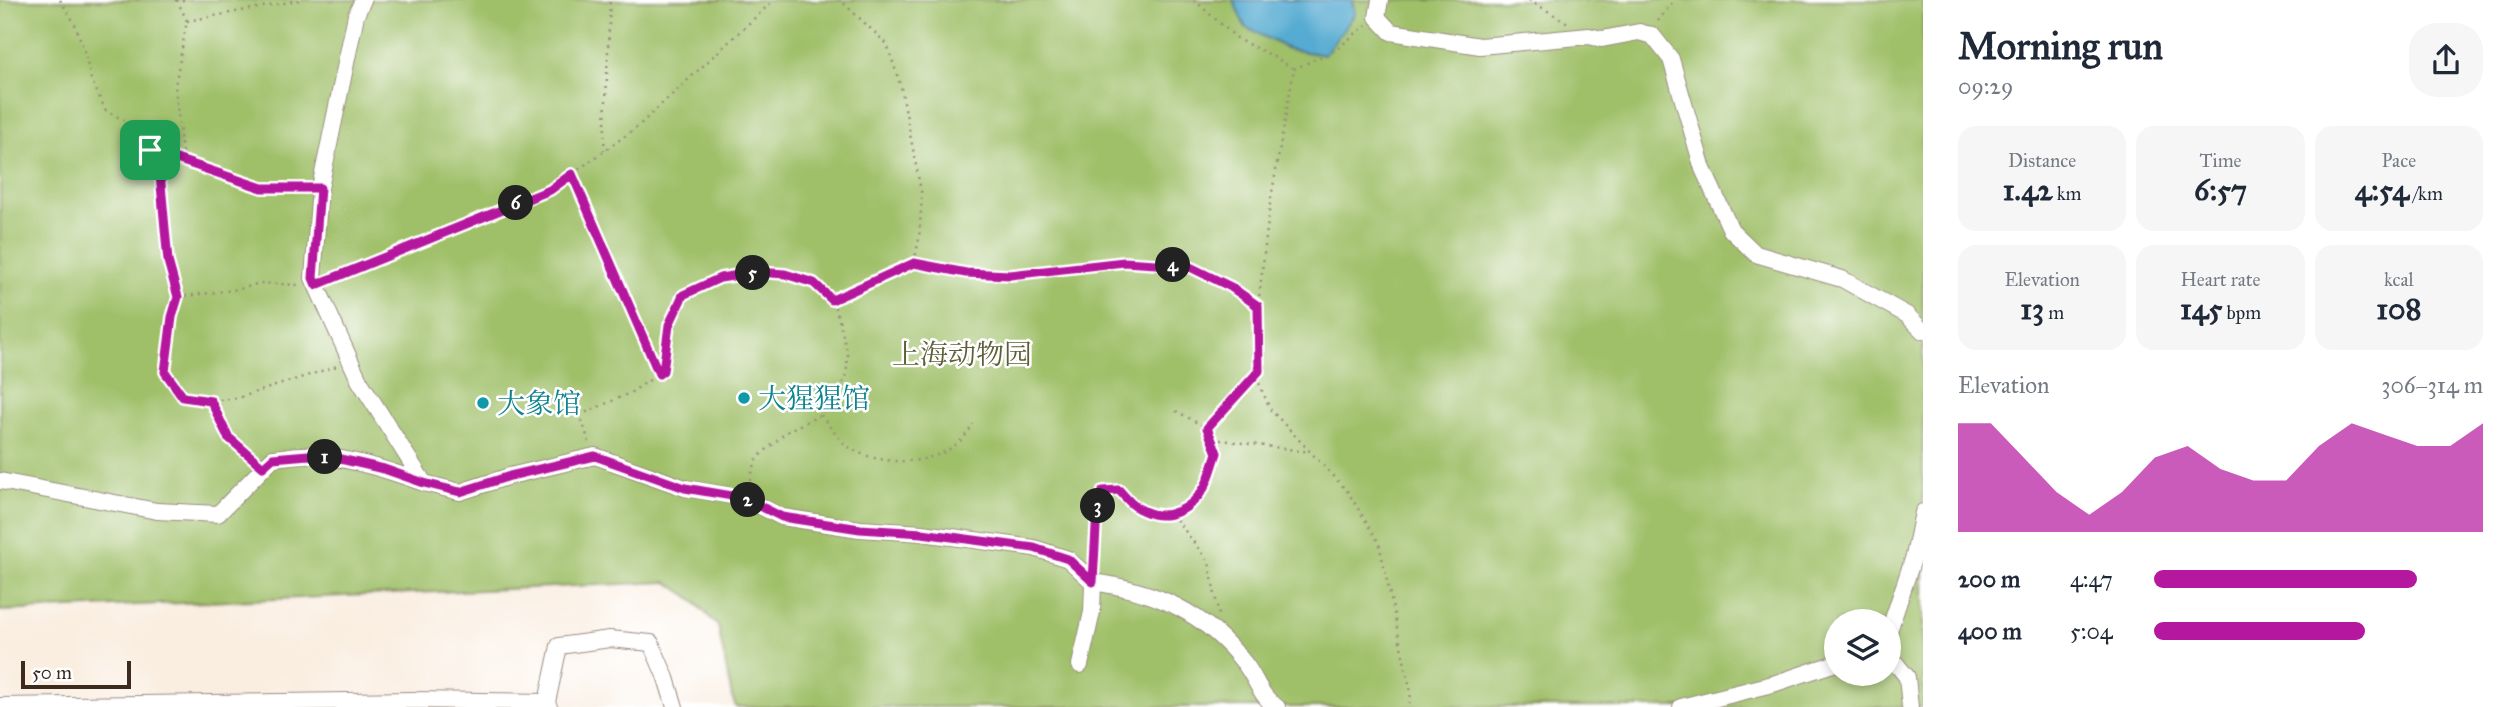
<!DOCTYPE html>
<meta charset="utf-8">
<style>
:root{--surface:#fff;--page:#f6f6f7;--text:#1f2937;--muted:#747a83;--accent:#b5179e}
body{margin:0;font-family:"IM FELL Great Primer","Noto Serif SC",serif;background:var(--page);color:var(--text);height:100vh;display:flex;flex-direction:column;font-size:26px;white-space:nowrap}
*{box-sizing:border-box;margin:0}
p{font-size:23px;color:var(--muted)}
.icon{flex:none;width:38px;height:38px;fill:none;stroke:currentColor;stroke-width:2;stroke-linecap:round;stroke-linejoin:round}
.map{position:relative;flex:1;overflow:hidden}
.side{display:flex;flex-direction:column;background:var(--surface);width:595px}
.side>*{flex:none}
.controls{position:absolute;left:1824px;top:609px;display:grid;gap:14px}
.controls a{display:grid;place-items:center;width:77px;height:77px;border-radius:50%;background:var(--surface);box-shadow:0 4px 10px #0003;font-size:35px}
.scale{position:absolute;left:21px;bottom:18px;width:110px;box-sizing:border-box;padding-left:7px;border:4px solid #3b2a1e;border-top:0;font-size:19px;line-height:24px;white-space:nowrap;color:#3b2a1e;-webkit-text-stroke:5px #fff;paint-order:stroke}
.pin{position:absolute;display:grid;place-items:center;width:60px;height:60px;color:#fff;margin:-30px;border-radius:14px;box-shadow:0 4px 10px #0006}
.km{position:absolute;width:35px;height:35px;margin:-18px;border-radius:50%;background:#222;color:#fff;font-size:19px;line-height:35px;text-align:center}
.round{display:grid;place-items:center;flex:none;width:74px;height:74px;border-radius:28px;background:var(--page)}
.headline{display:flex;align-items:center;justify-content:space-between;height:119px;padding:0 35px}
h1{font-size:38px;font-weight:800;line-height:52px}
.figures{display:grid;grid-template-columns:repeat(3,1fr);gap:10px;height:119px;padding:7px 35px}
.figures div{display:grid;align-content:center;border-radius:18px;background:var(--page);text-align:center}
.figures b{font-size:30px;font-weight:800}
.figures small{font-size:19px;font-weight:400}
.figures p{font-size:19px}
.chart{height:196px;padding:14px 35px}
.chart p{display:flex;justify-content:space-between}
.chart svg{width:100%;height:126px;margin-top:7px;fill:var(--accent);opacity:.7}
ul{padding:0 35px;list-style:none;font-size:23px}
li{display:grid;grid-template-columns:112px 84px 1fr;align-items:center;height:52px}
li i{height:18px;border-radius:9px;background:var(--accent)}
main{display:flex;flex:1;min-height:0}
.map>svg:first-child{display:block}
</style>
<main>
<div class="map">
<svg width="1923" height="707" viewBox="0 0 1923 707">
<rect width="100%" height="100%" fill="#fff"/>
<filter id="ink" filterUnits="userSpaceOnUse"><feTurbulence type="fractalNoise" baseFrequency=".0143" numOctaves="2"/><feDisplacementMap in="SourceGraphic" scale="14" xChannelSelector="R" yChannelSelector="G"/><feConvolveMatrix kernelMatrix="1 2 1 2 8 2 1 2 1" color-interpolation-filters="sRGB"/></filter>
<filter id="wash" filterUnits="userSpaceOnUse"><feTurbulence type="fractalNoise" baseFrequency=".00686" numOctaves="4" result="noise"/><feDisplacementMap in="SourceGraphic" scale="28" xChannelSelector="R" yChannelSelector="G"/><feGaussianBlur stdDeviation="1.57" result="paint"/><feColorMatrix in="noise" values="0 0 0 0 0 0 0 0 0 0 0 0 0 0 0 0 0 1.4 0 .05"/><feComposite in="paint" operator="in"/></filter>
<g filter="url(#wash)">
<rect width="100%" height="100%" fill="#faeee1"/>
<path fill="#9fbf68" stroke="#6d7443" stroke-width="2" fill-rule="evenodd" d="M0,0H1923V707H736L732,697L718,626L692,599L667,582L0,611ZM1836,621H1888V674H1836Z"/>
<path fill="#56abd2" stroke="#486a78" stroke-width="2" d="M1233,0H1352L1355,14L1324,55L1288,49L1245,27Z"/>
</g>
<g filter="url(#ink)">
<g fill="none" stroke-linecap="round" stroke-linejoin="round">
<defs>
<path id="minor" d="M363,0L356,15L320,188L313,278L359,380L424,483L460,492L510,476L595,456L685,488L744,498L782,517L860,529L922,533L1034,548L1068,559L1093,582L1092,612L1080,665
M1380,0L1377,17L1391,32L1480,46L1589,36L1602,39L1639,32L1646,34L1652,35L1671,59L1703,169L1731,230L1756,254L1842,279L1907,315L1923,331
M0,481L157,511L218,514L273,458C285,457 299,454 311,455C350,458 388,470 424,483
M1093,582C1156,591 1205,612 1245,664C1256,678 1261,698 1277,707
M1888,634L1914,556L1923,512
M1888,654L1907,677L1910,707
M0,706L413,700L547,702
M549,707L547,702L559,646L610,639L651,643L666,678L675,707
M1681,707L1773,684L1836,663"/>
</defs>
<use href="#minor" stroke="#9a8c80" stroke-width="18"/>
<path stroke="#9a8c80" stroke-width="2.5" stroke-dasharray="2 5" stroke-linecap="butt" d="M60,0L74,22L84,50L91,79L106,111L124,120L150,150L160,174L168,261L178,297L172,317L165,372L183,397L211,401L238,398L337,366
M175,0H185
M177,0L187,21L175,86L183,162
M1194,0L1239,40L1271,55L1294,69L1270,204L1258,306
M1529,0L1568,23
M187,21L300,0
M1658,21L1674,0
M1294,69L1337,49L1366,25
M151,151L262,188H306
M604,151L610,0
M572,174L659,374
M914,263L966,273L1010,275L1124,262L1188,266L1231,287L1258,306L1259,383L1270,409L1348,492L1379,543L1411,693L1409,707
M330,280L550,190L636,128L774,0
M178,297L240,289L260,283L299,285
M832,300L914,263L919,239L922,196L901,87L887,44L840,0
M211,401L228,437L253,458
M1176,411L1207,428
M821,415C829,425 839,441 850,448C887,470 952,466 973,424
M1213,439L1310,452
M589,442L580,415L630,393L663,371L669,325L683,295L720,278L758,272L785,274L814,283L832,300L838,316L848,355L846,378L821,415L789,430L757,458L748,485
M1172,514L1209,562L1219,616
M1093,561L1097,510L1103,491L1119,490C1126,498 1133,507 1144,511C1167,522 1192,509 1204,488C1210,478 1213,464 1217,453L1207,428L1258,372"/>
<use href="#minor" stroke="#fff" stroke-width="16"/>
</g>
</g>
<g fill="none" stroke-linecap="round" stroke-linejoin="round" filter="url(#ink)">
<defs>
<path id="route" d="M150,150L262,188H320L313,278L316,285L550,190L572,174L659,374L663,371L669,325L683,295L720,278L758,272L785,274L814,283L832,300L914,263L966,273L1010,275L1124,262L1188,266L1231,287L1258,306L1259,371L1207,428L1217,453C1213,464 1210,478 1204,488C1192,509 1167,522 1144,511C1133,507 1126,498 1119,490L1103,491L1097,510L1093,582L1068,559L1034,548L922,533L860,529L782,517L744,498L685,488L595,456L510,476L460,492L424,483L384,469L336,458L308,455L273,458L263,467L228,437L211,401L183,397L165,372L172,317L178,297L168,261L160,174Z"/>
</defs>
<use href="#route" stroke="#fff" stroke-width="14"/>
<use href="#route" stroke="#b5179e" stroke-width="9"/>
</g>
<g fill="#0f9aa8" stroke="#fff" stroke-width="2.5">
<circle cx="744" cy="398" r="7"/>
<circle cx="483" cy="403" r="7"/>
</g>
<g text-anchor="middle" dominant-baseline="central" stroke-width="5" stroke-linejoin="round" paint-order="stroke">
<g font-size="28" fill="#5e5e38" stroke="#fff">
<text x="962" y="354">上海动物园</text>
</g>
<g font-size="28" fill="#0d838f" stroke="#fff" text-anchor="start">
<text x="758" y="398">大猩猩馆</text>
<text x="497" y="403">大象馆</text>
</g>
</g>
</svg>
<div class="controls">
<a><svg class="icon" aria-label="layers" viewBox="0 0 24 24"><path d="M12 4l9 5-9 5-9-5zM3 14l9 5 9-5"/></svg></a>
</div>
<div class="scale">50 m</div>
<div class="pin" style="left:150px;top:150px;background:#1e9e55"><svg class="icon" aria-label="arrive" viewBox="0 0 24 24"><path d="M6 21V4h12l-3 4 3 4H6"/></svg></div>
<b class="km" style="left:325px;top:457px">1</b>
<b class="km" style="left:748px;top:500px">2</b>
<b class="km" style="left:1098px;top:506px">3</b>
<b class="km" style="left:1173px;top:265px">4</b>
<b class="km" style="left:753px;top:273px">5</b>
<b class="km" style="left:516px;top:203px">6</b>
</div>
<section class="side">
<div class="headline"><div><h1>Morning run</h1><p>09:29</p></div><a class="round"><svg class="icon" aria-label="share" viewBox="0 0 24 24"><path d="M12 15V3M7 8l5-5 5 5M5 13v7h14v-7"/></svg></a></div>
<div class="figures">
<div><p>Distance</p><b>1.42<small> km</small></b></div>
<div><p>Time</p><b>6:57</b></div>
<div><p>Pace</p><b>4:54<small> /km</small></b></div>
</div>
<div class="figures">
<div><p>Elevation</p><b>13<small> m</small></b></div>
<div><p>Heart rate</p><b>145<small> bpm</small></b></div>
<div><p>kcal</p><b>108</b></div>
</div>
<div class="chart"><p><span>Elevation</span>306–314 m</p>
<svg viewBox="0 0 160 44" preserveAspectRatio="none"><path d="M0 44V6L10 6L20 18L30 30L40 38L50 30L60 18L70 14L80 22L90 26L100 26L110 14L120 6L130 10L140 14L150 14L160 6V44z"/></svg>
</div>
<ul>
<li><b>200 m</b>4:47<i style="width:80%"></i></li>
<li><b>400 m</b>5:04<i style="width:64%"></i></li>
</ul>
</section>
</main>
